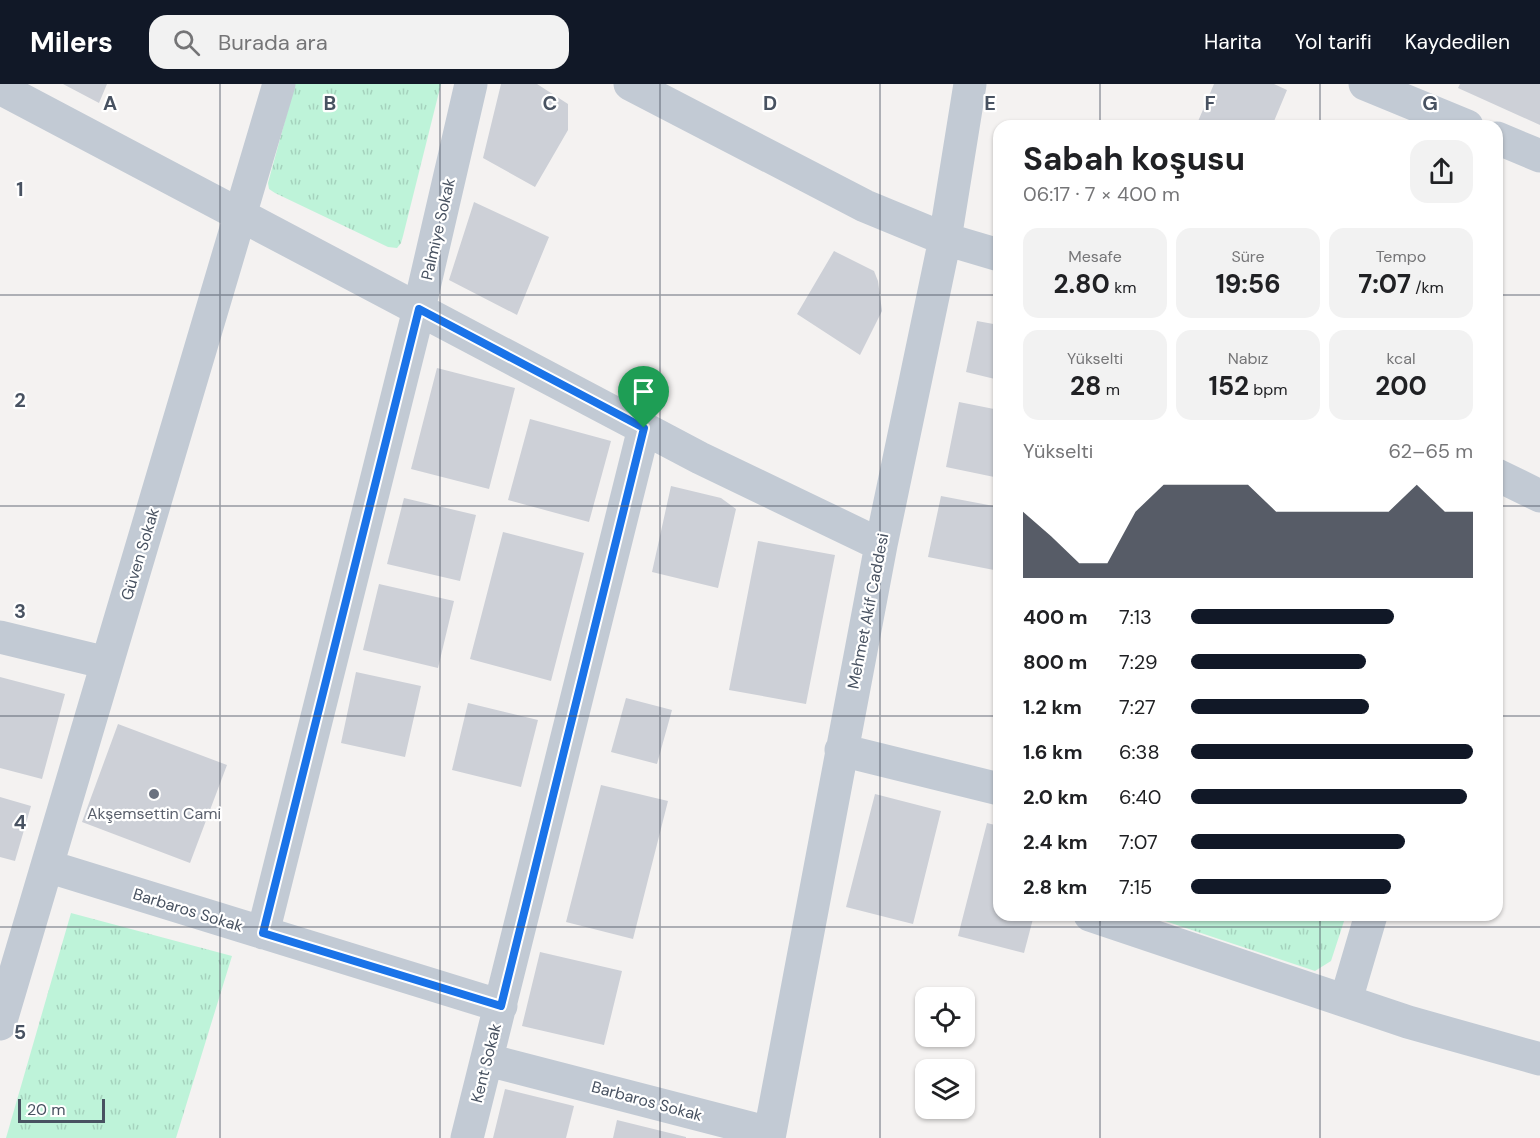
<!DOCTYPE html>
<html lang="tr">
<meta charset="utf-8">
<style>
:root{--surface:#fff;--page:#f2f2f2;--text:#202124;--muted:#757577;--accent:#111827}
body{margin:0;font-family:"DM Sans",sans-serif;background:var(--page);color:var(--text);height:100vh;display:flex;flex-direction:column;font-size:22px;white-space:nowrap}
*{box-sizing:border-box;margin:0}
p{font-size:20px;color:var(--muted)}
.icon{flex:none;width:33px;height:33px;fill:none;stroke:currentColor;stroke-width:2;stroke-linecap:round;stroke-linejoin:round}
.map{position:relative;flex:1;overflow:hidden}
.drawer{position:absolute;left:993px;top:36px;width:510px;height:801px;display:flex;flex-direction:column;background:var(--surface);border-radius:18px;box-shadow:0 2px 4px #0004}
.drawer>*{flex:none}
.controls{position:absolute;left:915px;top:903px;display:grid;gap:12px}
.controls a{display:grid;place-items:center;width:60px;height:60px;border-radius:12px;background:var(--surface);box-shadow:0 2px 4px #0004;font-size:30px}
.scale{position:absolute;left:18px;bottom:15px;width:87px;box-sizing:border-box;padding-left:6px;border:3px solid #485261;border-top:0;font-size:16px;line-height:21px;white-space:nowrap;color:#485261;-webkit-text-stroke:4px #fff;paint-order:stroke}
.pin{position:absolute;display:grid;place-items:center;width:51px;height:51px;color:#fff;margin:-62px -26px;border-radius:50% 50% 50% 0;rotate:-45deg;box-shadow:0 0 6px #0007}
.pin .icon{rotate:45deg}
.round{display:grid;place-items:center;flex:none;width:63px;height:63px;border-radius:18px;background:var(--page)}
.summary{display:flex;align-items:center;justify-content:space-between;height:102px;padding:0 30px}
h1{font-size:33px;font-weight:700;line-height:45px}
.stats{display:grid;grid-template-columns:repeat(3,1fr);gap:9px;height:102px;padding:6px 30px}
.stats div{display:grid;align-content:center;border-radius:15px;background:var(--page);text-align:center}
.stats b{font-size:26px;font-weight:700}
.stats small{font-size:16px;font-weight:400}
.stats p{font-size:16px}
.chart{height:168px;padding:12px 30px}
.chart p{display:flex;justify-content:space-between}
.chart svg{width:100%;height:108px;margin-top:6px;fill:var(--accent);opacity:.7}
ul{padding:0 30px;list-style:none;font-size:20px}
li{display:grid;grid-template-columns:96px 72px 1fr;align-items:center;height:45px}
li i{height:15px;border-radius:8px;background:var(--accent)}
header{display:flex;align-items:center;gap:36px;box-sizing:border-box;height:84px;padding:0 30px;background:var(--accent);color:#fff}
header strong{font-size:28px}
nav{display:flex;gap:33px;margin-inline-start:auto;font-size:21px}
.search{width:420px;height:54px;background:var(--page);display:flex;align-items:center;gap:15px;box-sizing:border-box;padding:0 21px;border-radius:18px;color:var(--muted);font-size:22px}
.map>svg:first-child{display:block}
</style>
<header>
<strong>Milers</strong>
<div class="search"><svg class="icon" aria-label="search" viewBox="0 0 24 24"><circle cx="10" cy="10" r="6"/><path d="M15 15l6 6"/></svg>Burada ara</div>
<nav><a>Harita</a><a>Yol tarifi</a><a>Kaydedilen</a></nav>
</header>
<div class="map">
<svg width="1540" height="1054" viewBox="0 0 1540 1054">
<defs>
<pattern id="grass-tufts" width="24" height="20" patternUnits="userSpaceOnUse" patternTransform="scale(1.5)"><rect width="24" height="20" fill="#bef3d9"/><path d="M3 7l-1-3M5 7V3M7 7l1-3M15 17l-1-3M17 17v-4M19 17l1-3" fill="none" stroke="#a5d2bd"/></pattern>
</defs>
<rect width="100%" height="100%" fill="#f4f2f1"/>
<path fill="url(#grass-tufts)" d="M295,0H441L403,152L401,159L397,164L388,163L275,109L269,105L268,99Z
M71,829L232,872L176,1054H6Z
M1147,831H1346L1331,877L1315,887Z"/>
<path fill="#cdd0d7" d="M63,0H107L99,19Z
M501,0H537L568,20V46L535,103L483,74Z
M1214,0H1274L1287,6L1272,42H1196Z
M1460,0H1540V41L1458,4Z
M474,118L549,153L517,231L449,196Z
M834,167L874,187L878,197L882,227L860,271L797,230Z
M977,237L999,241V296L966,288Z
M437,284L515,304L489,405L411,385Z
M959,318L999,326V394L946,383Z
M530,335L611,357L589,438L508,416Z
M671,402L721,414L736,425L718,504L652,488Z
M941,412L999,423V487L928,473Z
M404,414L476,431L460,497L387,480Z
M503,448L584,469L551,597L470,575Z
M758,457L835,471L806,620L729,606Z
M379,500L454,517L438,584L363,566Z
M356,588L421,602L405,673L341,659Z
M0,593L65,610L42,695L0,684Z
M626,614L672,626L657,680L611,668Z
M468,619L538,636L521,703L452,686Z
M118,640L227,681L190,779L82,738Z
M601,701L668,717L633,855L566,838Z
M875,710L941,727L913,840L846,823Z
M0,713L31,722L15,777L0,773Z
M987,739L999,742V831H1034L1024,869L958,852Z
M540,868L622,887L604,961L522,942Z
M505,1005L574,1022L566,1054H493Z
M617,1036L686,1053V1054H613Z"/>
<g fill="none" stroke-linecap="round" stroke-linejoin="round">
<path stroke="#c2cad4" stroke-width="33" d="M630,0L865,122L945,155L999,171
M1365,0L1467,42
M0,4L700,374L881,461
M1497,54L1540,72
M1497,391L1540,412
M0,553L107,579
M841,666L999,705
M47,782L501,922
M1090,831L1408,938L1540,975
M263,849L419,225L471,0
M1346,916L1371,831
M0,940L279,0
M488,976L770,1049
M467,1054L644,344
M769,1054L881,461L945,155L970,0"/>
</g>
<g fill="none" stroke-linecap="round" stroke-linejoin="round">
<defs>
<path id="route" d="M419,225L644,344L501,922L263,849Z"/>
</defs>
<use href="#route" stroke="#fff" stroke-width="12"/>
<use href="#route" stroke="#1a73e8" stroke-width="8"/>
</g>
<path fill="none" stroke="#485261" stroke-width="1.5" stroke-opacity="0.55" d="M220,0V1054M440,0V1054M660,0V1054M880,0V1054M1100,0V42M1320,0V42M0,211H999M1497,211H1540M0,422H999M1497,422H1540M0,632H999M1497,632H1540M1100,831V1054M1320,831V1054M0,843H1540"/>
<circle fill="#6b7280" stroke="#fff" stroke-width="2" cx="154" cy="710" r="6"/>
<g text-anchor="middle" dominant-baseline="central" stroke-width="4.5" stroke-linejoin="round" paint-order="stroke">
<g font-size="16" fill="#485261" stroke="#fff">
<text transform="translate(438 145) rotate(-77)">Palmiye Sokak</text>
<text transform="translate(140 470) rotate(-73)">Güven Sokak</text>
<text transform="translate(868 527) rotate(-79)">Mehmet Akif Caddesi</text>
<text transform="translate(188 826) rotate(17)">Barbaros Sokak</text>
<text transform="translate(486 979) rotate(-76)">Kent Sokak</text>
<text transform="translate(647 1017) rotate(15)">Barbaros Sokak</text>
</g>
<g font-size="16" fill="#5b616d" stroke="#fff">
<text x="154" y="729">Akşemsettin Cami</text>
</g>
</g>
<g font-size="20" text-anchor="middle" font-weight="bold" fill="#485261" stroke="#fff" stroke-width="4.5" stroke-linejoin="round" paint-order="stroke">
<text x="110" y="26">A</text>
<text x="330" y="26">B</text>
<text x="550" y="26">C</text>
<text x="770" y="26">D</text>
<text x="990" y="26">E</text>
<text x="1210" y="26">F</text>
<text x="1430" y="26">G</text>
<text x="20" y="112">1</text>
<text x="20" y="323">2</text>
<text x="20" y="534">3</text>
<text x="20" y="745">4</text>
<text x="20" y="955">5</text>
</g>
</svg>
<div class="controls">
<a><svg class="icon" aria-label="locate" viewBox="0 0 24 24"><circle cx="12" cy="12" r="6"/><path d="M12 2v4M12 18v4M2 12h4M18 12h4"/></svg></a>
<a><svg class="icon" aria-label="layers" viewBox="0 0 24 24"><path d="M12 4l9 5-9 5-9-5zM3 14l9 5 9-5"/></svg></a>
</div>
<div class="scale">20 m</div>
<div class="pin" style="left:644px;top:344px;background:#1e9e55"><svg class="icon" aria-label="arrive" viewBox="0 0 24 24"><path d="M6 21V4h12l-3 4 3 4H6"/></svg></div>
<section class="drawer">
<div class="summary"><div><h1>Sabah koşusu</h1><p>06:17 · 7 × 400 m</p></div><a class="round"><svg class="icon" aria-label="share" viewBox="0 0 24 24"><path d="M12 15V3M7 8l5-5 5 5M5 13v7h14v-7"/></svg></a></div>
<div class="stats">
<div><p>Mesafe</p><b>2.80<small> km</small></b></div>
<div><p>Süre</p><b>19:56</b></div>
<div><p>Tempo</p><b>7:07<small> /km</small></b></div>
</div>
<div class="stats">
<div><p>Yükselti</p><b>28<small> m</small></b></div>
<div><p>Nabız</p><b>152<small> bpm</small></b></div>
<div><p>kcal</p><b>200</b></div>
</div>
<div class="chart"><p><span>Yükselti</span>62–65 m</p>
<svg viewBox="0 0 160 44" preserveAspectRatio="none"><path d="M0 44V17L10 27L20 38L30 38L40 17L50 6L60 6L70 6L80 6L90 17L100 17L110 17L120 17L130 17L140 6L150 17L160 17V44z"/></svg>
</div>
<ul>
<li><b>400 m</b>7:13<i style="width:72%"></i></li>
<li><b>800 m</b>7:29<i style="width:62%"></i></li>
<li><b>1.2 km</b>7:27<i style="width:63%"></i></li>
<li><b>1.6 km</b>6:38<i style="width:100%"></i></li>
<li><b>2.0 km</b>6:40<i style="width:98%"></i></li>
<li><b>2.4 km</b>7:07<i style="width:76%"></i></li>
<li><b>2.8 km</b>7:15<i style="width:71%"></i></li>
</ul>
</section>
</div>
